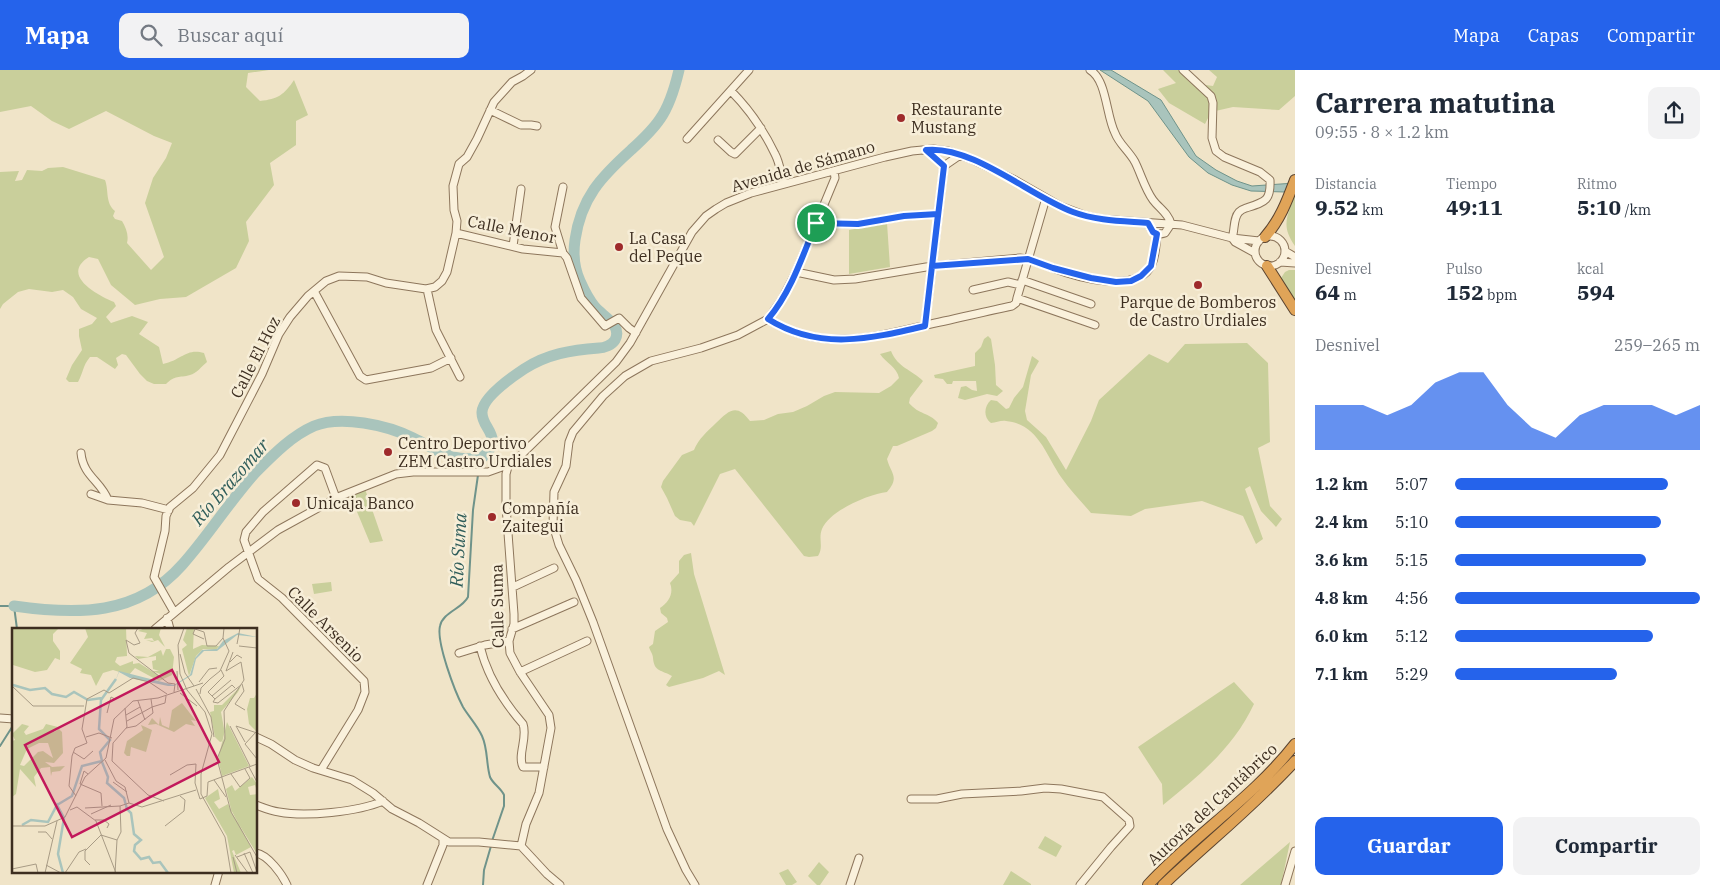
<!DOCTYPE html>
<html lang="es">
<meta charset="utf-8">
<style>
:root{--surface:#fff;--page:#f2f2f3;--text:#1f2937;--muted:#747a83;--accent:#2563eb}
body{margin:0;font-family:"IBM Plex Serif",serif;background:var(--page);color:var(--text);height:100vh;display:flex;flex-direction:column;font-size:19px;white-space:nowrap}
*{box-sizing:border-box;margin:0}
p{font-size:16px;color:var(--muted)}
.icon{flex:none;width:28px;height:28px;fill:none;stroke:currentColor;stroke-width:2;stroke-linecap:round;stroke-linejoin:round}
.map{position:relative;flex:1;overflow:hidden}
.details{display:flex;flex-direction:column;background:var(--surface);width:425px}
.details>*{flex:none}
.pin{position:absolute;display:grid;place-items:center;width:42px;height:42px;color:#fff;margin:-21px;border:2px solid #fff;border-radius:50%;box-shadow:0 1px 5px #0007}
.round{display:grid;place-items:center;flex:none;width:52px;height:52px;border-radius:10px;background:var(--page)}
.summary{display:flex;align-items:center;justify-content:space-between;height:85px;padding:0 20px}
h1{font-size:28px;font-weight:700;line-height:38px}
.stats{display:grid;grid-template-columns:repeat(3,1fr);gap:8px;height:85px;padding:5px 20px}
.stats div{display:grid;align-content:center}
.stats b{font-size:21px;font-weight:700}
.stats small{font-size:14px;font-weight:400}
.stats p{font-size:14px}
.chart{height:140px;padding:10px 20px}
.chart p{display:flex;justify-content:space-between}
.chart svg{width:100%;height:90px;margin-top:5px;fill:var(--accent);opacity:.7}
.button{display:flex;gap:10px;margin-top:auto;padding:10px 20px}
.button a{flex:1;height:58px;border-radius:10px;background:var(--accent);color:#fff;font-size:20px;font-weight:700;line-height:58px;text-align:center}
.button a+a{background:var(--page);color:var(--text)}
ul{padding:0 20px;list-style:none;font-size:16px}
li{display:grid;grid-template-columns:80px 60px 1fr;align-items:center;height:38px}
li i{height:12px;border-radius:6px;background:var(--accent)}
header{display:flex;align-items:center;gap:30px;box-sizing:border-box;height:70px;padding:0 25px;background:var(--accent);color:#fff}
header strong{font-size:24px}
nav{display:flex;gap:28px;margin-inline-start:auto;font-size:18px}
.search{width:350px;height:45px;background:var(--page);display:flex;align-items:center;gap:12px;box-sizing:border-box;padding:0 18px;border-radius:10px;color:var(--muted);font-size:19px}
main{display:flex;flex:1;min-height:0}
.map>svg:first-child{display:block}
</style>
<header>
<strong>Mapa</strong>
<div class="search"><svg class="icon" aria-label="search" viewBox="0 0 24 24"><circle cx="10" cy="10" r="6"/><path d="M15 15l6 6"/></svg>Buscar aquí</div>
<nav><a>Mapa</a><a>Capas</a><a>Compartir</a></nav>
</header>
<main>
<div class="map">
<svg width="1295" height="815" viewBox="0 0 1295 815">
<rect width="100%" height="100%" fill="#f0e4c8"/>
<path fill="#c9cf9b" d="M0,0H269L248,3L246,17L260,31C278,29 284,25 294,10L308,45L296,51V75L270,93L274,115L246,152L249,171L236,198L186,227L160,229L135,235L111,215L98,189L89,187C60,205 97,225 114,232L116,236L106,247L111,253L132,246L148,252L139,264L159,277L163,294C182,290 186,278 204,283L207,292C202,296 196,304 190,305C179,308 175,305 166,314H154L147,311L140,304L126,285L122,284L116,288L118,295L115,299L97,287H90C82,297 84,301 78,312H69L66,309L72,295L82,280L79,266V259L92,254L97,248L81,239L73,227L63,220L52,222L29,219L18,222L3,234L0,239V102L19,101L15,111L22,110L27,100L42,101L48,98L63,97L105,110C109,120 105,133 115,141L113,146L115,149L122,151C126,158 129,165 127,173L151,200L164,187L145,133L153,108L166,88L172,73L154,66L106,41L69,59L52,51L31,36L0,42Z
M1163,0H1179L1191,13L1213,16L1217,7L1209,0H1295V26L1279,40L1233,37L1211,42L1205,54L1169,33L1158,19L1176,13Z
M1295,123V176C1280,155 1288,146 1295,123Z
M887,153L890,197L849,204V160Z
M1289,200H1295V232L1281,208L1285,202Z
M988,266L991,269L995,295L996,315L1003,321L997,326L987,324L965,330L958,328L961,317L966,316L972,320L977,321L976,311H953L952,314H947L943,309L935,308L934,305L975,296V283L981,277L984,269Z
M1247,273L1268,293L1270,372L1258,378L1270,436L1282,449L1276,457L1261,441L1250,416L1245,419L1263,469L1256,474L1243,446L1202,431L1145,439L1131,446L1091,443C1081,431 1070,420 1061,407C1046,385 1038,354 1006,351C1001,350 996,353 991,353C983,347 984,336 991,330L997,331L1006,339L1009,338L1014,328L1023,317L1032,286L1039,291L1031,305L1025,341L1027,350L1046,367L1066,400L1091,351L1099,330L1149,284L1168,293L1185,274Z
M891,281C898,298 911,299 923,311L910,328L909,333C919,345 929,342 938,353L936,358L932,361L897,376H893L887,389C891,404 900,407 887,422C869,424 829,441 822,459C818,469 824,477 818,486L809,487L804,486L735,399L720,404L694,456L691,452L680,450L675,446L667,428L661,417L663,411L682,385L694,380C699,368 707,362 716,353C729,340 737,333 750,351L764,350L778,344L793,342L807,336L824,326L835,322L879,323L891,316L899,308C897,297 886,293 880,284Z
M365,419L383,471L370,473L350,425Z
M691,483L694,504L725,605L719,601L703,608L669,617L666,615L672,606C662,600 654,602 653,588C653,584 650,581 649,577L653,574L655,561L668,552L667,548L661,543L660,538C669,532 674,523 670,513L679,503V491L684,485Z
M331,512L332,521L314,524L312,514Z
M1234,612L1254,634C1234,677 1199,706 1163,735L1162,714L1138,677Z
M1045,766L1062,776L1056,787L1038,778Z
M1290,772L1281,815H1240Z
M819,792L829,802L820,815H817L808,806Z
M788,799L797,812L792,815H786L779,803Z
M1011,801L1031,814V815H1003Z"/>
<path fill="#a9c4bc" stroke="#6f938a" d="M1100,0H1111L1161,30L1196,86L1216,100L1237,111L1252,116L1295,113L1285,122L1251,121L1232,115L1208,103L1189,87L1148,31Z"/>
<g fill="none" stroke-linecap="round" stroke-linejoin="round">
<path stroke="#6f938a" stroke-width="2" d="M479,400L482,387
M478,405L473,440L468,527C462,539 443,542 440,556C436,572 455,622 463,637C469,647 477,655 482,666C488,679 486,693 490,707C493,714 501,718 504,725V736L492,771
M0,536H14L17,559
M0,676L14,654
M483,815L484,800L491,776"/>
<path stroke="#a9c4bc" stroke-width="11" d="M14,536C77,545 137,546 182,495C208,466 229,432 255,403C272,386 291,366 314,356C341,345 387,355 413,368C438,380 453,394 483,387C505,366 481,359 482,342C483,327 512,307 524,299C547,284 571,280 599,278C604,278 612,275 615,270C623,255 602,246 595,237C589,230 584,220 580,211C574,198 573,184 575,170C581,128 601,107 631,80C642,70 652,61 660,49C670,35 675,17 679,0"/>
<defs>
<path id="minor" d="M1090,0C1107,10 1106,46 1115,63C1119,74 1129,81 1135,92C1141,104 1145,119 1153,130C1159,138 1169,144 1171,154L1165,163C1156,166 1151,161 1148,153
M1183,0L1211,26L1213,33L1212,68L1216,81L1224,87L1260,102L1270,110C1271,131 1265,132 1246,138C1243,139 1241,140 1239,142C1233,148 1235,160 1232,168
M731,21C749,39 764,61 775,84C780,93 781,105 784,114
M490,40L521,55H531L537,56
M687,69L749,0
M718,70L731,82L735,84L761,58
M926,80L944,96
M944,96L960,85
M816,153L858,154L904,146L938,144
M456,163L523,179L563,183L567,188L581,228L605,256L619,248L629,258L636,263
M1255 181a15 15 0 1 1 30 0a15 15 0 1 1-30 0Z
M1232,168L1235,172L1255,183
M513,176L521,119
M1285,181L1295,187
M563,183L555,157L563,117
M1280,192L1295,193
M796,202L834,210L855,209L932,196L1020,188C1032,189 1041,194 1053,198C1076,207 1139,225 1152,194C1156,185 1156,174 1157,164
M1022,210L1091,234
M427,219L436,260L460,307
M973,220L1008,212L1021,215
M314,221L360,306L366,310L431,298L451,288
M1017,228L1095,255
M768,249C820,282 871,268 926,255C955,249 983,242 1012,236L1016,233L1017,228L1046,128
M925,256L944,96
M81,383C83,406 101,411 108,430
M509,393L506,404V436L514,544V554L509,571L510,583L520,602L549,645L551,658L539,723L526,754L521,776
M91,424L108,430L142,433L169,440
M513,517L554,498
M174,542L154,507L165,461L166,446L170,437L193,418L220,385L262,304L279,264L290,247L308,226L326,211L339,206L367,207L386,213L426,219L435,217L442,211L447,202L456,163L457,151L454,140L453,116L459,94L467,87L477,69L494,32L512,12L523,6L531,0
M167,548L170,559
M155,559L229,497L278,460L338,427L396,404L413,402H488L502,397L521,385L616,292L630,273L692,162L706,146L716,139L726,133L751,123L885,87L912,81L933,79L948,81L971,89L1013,109L1060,136L1084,145L1100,149L1182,155L1232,168L1259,171
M512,559L574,532
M480,576C487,606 503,631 523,654C528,668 517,685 523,697H544
M459,583L485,575L509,571
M520,602L587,571
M0,648L14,649
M256,667L271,674L295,690L313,698L352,710L373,723L392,739L419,753L449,772H479L521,776L547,804L560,815
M321,700L358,640L365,622L364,611L282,528L258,509L244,470L246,462L263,442L317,395L325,398L336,428
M911,729H937L962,724L1021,721L1045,718L1061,719L1103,727L1129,750L1130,756L1111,777L1080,815
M256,735C264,738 271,741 279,742C305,747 358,742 383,731
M256,783C268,785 282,804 287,815
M215,815L219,801
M427,815L443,775V770
M695,815L686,800L667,759L593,552L576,510L559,475L553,455L554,422L566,396L569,372L573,362L603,326L625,306L651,291L701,278L738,265L768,249L782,229L796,202L835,108L834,101
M850,815L859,788
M1285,815L1295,781"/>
<path id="highway" d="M1265,167C1280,150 1287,131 1295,110
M1267,196L1295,240
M1148,815C1194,765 1253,728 1295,674
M1163,815C1207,773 1254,736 1295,691"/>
</defs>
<use href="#minor" stroke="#8d765c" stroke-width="9"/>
<use href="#highway" stroke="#5b4430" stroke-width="12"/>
<use href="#minor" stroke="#faf1dc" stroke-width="7"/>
<use href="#highway" stroke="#e0a458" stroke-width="10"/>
</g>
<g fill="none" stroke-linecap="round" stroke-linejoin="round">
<defs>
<path id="route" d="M816,153C803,185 791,222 768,249C819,281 870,269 925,256L932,196L933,188L944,96L926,80C972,75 1030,126 1073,142C1097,151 1123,151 1148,153L1153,162L1157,164L1151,196L1141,206L1131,211L1116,212L1091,208L1053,198L1028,189L932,196L938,144L904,146L858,154L816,153"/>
</defs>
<use href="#route" stroke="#fff" stroke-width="10"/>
<use href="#route" stroke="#2563eb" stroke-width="6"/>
</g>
<g fill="#9e2a2b" stroke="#f7eed8" stroke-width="2">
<circle cx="901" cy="48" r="5"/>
<circle cx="619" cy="177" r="5"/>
<circle cx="1198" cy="215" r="5"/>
<circle cx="388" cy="382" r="5"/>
<circle cx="296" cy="433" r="5"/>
<circle cx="492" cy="447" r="5"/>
</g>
<g text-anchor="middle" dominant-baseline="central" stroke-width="5" stroke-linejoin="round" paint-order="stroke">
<g font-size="16" fill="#3d2e20" stroke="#f7eed8" text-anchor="start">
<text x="911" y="39">Restaurante<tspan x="911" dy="18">Mustang</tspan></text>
<text x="629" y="168">La Casa<tspan x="629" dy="18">del Peque</tspan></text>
<text x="1198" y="232" text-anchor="middle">Parque de Bomberos<tspan x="1198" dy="18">de Castro Urdiales</tspan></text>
<text x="398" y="373">Centro Deportivo<tspan x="398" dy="18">ZEM Castro Urdiales</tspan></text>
<text x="306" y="433">Unicaja Banco</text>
<text x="502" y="438">Compañía<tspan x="502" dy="18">Zaitegui</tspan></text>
</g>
<g font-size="16" fill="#3d2e20" stroke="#f7eed8">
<text transform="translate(803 96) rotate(-16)">Avenida de Sámano</text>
<text transform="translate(512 159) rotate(11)">Calle Menor</text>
<text transform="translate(255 287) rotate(-63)">Calle El Hoz</text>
<text transform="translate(497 536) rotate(-91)">Calle Suma</text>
<text transform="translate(326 554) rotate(45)">Calle Arsenio</text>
<text transform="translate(1212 734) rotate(-43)">Autovía del Cantábrico</text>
</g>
<g font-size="18" font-style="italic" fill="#2f5d5a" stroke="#f7eed8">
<text transform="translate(230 412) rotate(-49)">Río Brazomar</text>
<text transform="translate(458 480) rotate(-87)">Río Suma</text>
</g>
</g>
<g transform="translate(12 558)">
<rect width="245" height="245" fill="#f0e4c8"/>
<path d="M0,0H47L41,6V13L48,23V32L43,30L35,42L23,44L1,37ZM73,0H114L115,28L105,29L103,34L108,38L121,33V36L127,35L149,49L151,47L140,43H147L141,41L140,33L144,32V28L126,31L123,28L136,29L149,22L151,28L154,21H158L162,29L160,47L147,53L123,40L117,47L101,42L91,45L84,58L79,47L68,45L70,41L58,35L76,9ZM133,0H149L147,7L153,19L146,12L140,14L134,12L142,13L140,10L132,11L135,5L126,3ZM175,0H182L181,21L190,17L207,18L204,22L191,21L184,28L177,48L170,21L175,17L171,12ZM229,58L226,64L209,84L213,106L211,113L208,114L203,109L198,84L202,83V77H210ZM245,65V104L237,96L235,81L238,70H242ZM170,75L184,93L179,92L183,98L174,96L162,104L144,96L136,97L140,90L147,97L148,89L150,97L157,100L160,82ZM215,94L237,138L210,148L206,131ZM10,96L17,98L12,104L14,107L31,101L34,96L46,99L42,104L47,101L50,104L51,125L42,135L33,134L40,139L53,138L48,143L40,144L39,148L38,139L29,140L22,149L24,159L8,141L4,166L0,169V113L3,112L0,106ZM27,115H36L41,130L31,123L26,124L12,138L8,137L15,121ZM129,97L140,102L134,124L119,119L118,128H115L112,125L115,113L131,102ZM240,149L245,156V163L243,157L236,159L238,167L245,166V226L220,185L214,161L220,157L223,163ZM206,161L208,171L202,174L207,181L216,176L239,219L224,227L222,222L220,223L229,245H222L215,208L193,170Z" fill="#c9cf9b" fill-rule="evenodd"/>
<path d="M226,5L245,9L225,7L205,23H192L184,31L180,47L162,58H156L118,50L107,44L103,54L107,43L162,57L178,47L183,30L190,22L205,21L211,13Z" fill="#a9c4bc"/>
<path fill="none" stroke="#a9c4bc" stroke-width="2.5" d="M1,57L18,62L33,60L40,66L54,69L62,64L76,72L90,70M90,134L96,149L95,155L112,170L115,181L119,185L122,206L129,212L123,217L122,223L129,231L137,229L141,235L148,234L156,245M45,177L60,168L70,138L90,133L88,124L98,112L87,101L89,72L104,51M10,197L19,192L36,194L45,177L52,190L46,226L51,245"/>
<path fill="none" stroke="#a89b85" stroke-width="1" d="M126,0L123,5L128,15L122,17L114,12L117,25L156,55L163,56L162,64M172,0L166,17L168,46L175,62L193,84L200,106L189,146V166L213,209L219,245M212,0L211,10L217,23M192,11L181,6L183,1L192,4L195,18H204L211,10M225,16L228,0M227,18L245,20M221,24L214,43L229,34L232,52L212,83L213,111L205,131L219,184L245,229M168,26L173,45L182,58M218,34L225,27L230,30M209,42L212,48L196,64L203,71L220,57L223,60M165,43L166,62M198,51L208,43L217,23M187,54L197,41L205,40M230,56L232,63L223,76L233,82M0,58L21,78H72M184,61L199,89L202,109M168,65L185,78M188,66L189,60L198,51M200,68L219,52M203,71L201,74L206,75L229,57M126,73L133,92M113,80L115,99L101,115L100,133L136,167L152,173M95,85L99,69L103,71M114,87L128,79M115,93L140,79L153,75L154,68M218,98L238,138M114,100L124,98L141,85L139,71M244,104L233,116L245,131M74,109L87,105L100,110M233,114L224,98L245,105M61,124L72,131L81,123M93,132L104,153L113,159L117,175M237,139L245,154M76,146L72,143L68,156L89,165L90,178M219,146L228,159L238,150L233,141M158,147L175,137L184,136L183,155L188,171L195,168L196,154L245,136M202,152L214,169M101,154L115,164M64,168L57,158L60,128L63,120L75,115L70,101L75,71L92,62L97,65L121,50L137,54L155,66M73,180L108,178L117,175L130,179L184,162M58,182L65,179L84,193L104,245M79,186L99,177M83,192H92L97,196L95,200M0,198H33L53,189L73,149L94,130L102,91L121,73L146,70L191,55M153,198L172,183L173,172L168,168M26,204H34L40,211M89,207L105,212M105,212L109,204L108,178M232,225L241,245M223,227L236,245M221,229L225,245M225,229L238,224L245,244M34,237L49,245M78,237L73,232V223L89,207M0,241L24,236L26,245M33,245L45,193M53,245L67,224L74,221M103,245L105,212"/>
<path fill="#c2185b" fill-opacity="0.15" stroke="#c2185b" stroke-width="2.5" d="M160,42L207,134L60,209L13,117Z"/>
<rect width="245" height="245" fill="none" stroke="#3d2e20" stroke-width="2.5"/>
</g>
</svg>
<div class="pin" style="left:816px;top:153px;background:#1e9e55"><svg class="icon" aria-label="arrive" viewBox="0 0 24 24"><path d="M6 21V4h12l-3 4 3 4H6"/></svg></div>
</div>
<section class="details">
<div class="summary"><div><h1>Carrera matutina</h1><p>09:55 · 8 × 1.2 km</p></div><a class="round"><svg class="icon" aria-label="share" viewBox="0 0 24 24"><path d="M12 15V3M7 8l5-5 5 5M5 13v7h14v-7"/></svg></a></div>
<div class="stats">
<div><p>Distancia</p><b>9.52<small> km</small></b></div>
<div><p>Tiempo</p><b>49:11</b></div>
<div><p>Ritmo</p><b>5:10<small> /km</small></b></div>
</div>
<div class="stats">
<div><p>Desnivel</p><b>64<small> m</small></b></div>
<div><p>Pulso</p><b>152<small> bpm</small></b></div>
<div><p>kcal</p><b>594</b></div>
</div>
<div class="chart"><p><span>Desnivel</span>259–265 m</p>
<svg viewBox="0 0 160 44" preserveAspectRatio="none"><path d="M0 44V22L10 22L20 22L30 27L40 22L50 11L60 6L70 6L80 22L90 33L100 38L110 27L120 22L130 22L140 22L150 27L160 22V44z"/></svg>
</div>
<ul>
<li><b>1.2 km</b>5:07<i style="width:87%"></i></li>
<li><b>2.4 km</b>5:10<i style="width:84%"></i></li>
<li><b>3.6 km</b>5:15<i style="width:78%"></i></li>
<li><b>4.8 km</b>4:56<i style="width:100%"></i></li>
<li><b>6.0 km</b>5:12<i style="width:81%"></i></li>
<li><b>7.1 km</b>5:29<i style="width:66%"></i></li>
</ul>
<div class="button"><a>Guardar</a><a>Compartir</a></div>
</section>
</main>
